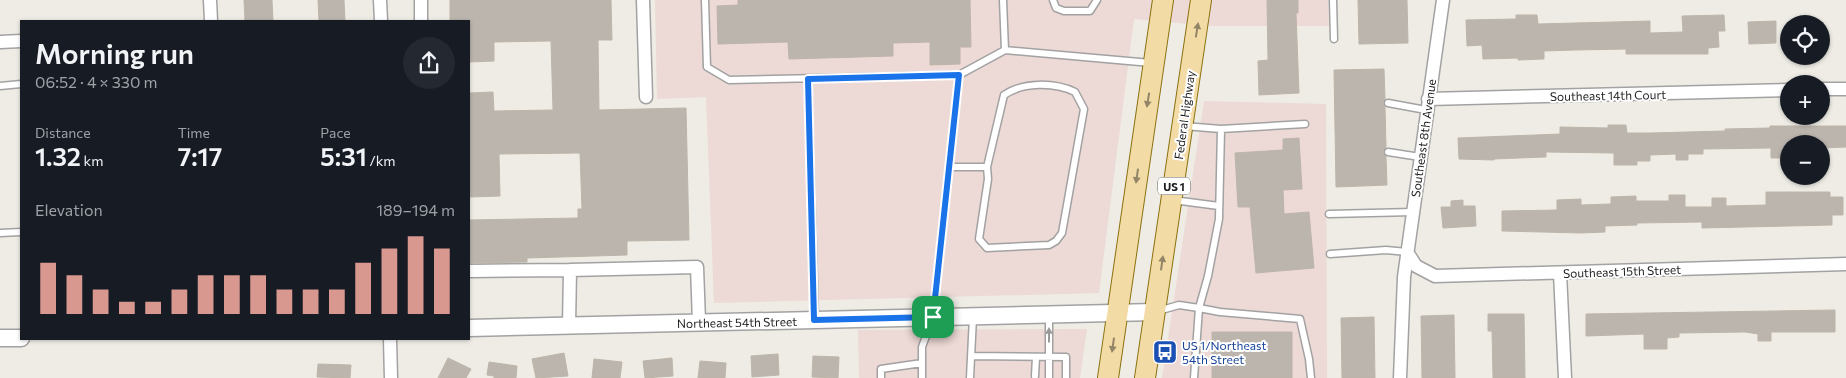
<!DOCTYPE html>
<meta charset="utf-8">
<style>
:root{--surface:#171b24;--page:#242831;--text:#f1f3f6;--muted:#9ea1a6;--accent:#d8978f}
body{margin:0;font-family:Commissioner,sans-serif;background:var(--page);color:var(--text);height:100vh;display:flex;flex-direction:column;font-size:19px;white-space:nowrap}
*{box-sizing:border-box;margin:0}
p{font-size:16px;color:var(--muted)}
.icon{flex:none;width:28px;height:28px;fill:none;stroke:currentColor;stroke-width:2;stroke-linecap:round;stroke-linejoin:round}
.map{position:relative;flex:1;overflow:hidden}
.details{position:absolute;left:20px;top:20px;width:450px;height:320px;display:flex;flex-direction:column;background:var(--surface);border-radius:0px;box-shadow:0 1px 4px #0004}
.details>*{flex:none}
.buttons{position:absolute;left:1780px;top:15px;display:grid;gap:10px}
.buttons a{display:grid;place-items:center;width:50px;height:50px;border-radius:50%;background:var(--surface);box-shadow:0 1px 4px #0004;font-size:25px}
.pin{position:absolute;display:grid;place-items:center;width:42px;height:42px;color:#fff;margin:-21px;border-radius:10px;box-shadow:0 2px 8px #0006}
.round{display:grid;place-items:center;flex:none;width:52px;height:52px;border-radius:26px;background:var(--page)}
.head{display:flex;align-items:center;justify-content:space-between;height:85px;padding:0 15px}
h1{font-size:28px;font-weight:600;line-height:38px}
.metrics{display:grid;grid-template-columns:repeat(3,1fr);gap:8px;height:85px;padding:5px 15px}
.metrics div{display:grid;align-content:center}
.metrics b{font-size:25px;font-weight:600}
.metrics small{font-size:14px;font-weight:400}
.metrics p{font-size:14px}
.chart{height:140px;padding:10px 15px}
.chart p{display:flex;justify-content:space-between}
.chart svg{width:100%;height:90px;margin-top:5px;stroke:var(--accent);stroke-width:6}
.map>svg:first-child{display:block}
</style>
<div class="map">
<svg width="1846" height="378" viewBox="0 0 1846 378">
<rect width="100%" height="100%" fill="#eeece5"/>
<path fill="#edd9d5" d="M655,0H1328L1329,26H1213L1134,19L1099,293L714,303L706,97L657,99Z
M1204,101L1326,104L1327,378H1162Z
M1087,329L1080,378H859L858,330Z"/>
<path fill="#bbb5ae" stroke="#beb5a9" d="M244,0H272L273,21H245Z
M318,0H344L345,21H319Z
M450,0H611L612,40H598L599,110L686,108L689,240L627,241V255L527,258V262L469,263V220L578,218V209H582L580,153L499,154L500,196L469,197V93L493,92L494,111L553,110L551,41L494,42V61L469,62V21H450Z
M738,0H970L971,47H960V64L930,65V42L893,43V56L789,59L788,42L718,44L717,6L738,5Z
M1267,0H1298V13H1296L1299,93L1259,95L1258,61L1268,60Z
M1358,0H1407L1408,43L1359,44Z
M1516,15H1537L1538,24L1650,21V33L1683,32L1682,16L1724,15L1725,31H1718L1719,47L1708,48V54H1626V49L1575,50L1544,51V59L1518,60V58L1483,59L1482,45L1467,46L1466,20L1516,19Z
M1776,21V43L1749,44L1748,22Z
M1384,69L1385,99L1383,103L1385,107L1386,147L1383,152L1386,157L1387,185L1336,187L1334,70Z
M1608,125H1626L1627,133H1650L1725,131V129L1770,128V126H1846V147L1822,148V144H1789V158H1771V148L1703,149V154H1688V160H1676V154L1650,155V161H1637V165H1614V153L1546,152V157L1494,159V160L1459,159L1458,138L1560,134V127L1608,128Z
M1299,138L1302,189L1283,190L1284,214L1309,212L1314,268L1256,273L1250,207H1238L1235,153L1283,150V139Z
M1766,192H1830V197H1843V215H1832V225L1702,228V222L1637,223V225L1605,226V232L1581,233L1502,231V211L1557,210V200L1581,199V205L1611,204V197L1636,196V201H1669V195H1685V207H1712V198H1726V206L1766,205Z
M1463,200V206H1475L1476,226L1443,228L1441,207H1451V201Z
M1835,310V332H1771V341H1758V334L1745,332L1679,333V337L1667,338V349H1644V334L1586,336V314Z
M1488,314H1524L1525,378H1493L1492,331H1488Z
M1454,315L1455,378H1422L1421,316Z
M1374,317L1375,378H1342L1341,318Z
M1212,332H1292V378H1212Z
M564,353L568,376L536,378L532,359Z
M778,354L779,375L752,377L751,356Z
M813,356L839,357L838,378L812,377Z
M448,358L471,369L466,378H438Z
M672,358L673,376L645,378L643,361Z
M594,359L622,362L620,378H592Z
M700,361L726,363L725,378H698Z
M489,362L517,366L516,378H494V376L487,375Z
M318,364L351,365L350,378L317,377Z"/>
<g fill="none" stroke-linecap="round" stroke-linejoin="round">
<defs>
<path id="service" d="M705,0L707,67L729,80L959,75L1005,50L1151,63
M1003,0L1005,50
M1053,0L1056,8L1064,11H1090L1097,0
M1333,0L1334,39
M808,79L815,320
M0,86L21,84
M1388,103L1426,110
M1221,129L1305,124
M1388,152L1420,157
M949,167H987L988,179L979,239L987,248L1049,245L1056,241L1062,233L1084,109L1075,92C1054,82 1023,82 1004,95L987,167
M1173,200L1219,206
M1329,214L1413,212
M0,233L21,232
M1330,254L1386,250L1407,252
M1158,311L1179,305L1199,308L1208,276L1219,219L1221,129L1184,126
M1049,315V378
M971,356L1066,357V378
M1035,376L1036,357
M881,378V369L922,363
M922,378V347L933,317L959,75
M970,378L973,317
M1194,378L1199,308L1220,312L1300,319L1309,359L1311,378"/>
<path id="minor" d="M210,0L211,21
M380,0L381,21
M421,0V21
M643,0L646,97
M0,42L21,41
M1821,89H1846
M1428,99L1789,90
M1407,252L1416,266L1435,276L1846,264
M469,271L570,270
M1560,273L1565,378
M569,326L570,270L697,267L699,322
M390,339L391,378
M1400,378L1404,277L1443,0"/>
<path id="tertiary" d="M469,328L1155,312
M0,338H21"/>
<path id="primary" d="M1108,378L1163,0
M1145,378L1201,0"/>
</defs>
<use href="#service" stroke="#a2a2a2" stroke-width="9"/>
<use href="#minor" stroke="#a2a2a2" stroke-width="15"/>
<use href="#tertiary" stroke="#a2a2a2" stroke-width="19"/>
<use href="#primary" stroke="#8a700e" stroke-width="22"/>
<use href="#service" stroke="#fff" stroke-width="6"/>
<use href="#minor" stroke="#fff" stroke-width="12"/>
<use href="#tertiary" stroke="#fff" stroke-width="16"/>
<use href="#primary" stroke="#f3dba5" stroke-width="20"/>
</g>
<defs><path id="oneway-solid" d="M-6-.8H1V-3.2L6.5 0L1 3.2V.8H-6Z" transform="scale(1.25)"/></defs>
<g fill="#938668">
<use href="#oneway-solid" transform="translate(1197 30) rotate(-81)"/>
<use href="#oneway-solid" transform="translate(1148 100) rotate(99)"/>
<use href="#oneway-solid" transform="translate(1137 176) rotate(98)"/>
<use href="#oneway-solid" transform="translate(1162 263) rotate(-82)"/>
<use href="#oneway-solid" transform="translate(1113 345) rotate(98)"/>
</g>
<use fill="#9a9a9a" href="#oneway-solid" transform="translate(1049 335) rotate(-90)"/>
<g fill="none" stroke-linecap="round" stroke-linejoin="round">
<defs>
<path id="route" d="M959,75L933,317L814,320L808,79Z"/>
</defs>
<use href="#route" stroke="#fff" stroke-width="10"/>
<use href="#route" stroke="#1a73e8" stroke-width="6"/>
</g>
<defs>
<symbol id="bus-square" viewBox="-11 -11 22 22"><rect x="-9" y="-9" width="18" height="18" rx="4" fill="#1a4fb4" stroke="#fff"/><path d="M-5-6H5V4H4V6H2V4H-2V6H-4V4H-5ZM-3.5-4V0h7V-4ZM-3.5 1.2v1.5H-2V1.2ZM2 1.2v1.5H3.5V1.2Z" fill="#fff"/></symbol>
</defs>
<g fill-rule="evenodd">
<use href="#bus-square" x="1151" y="338" width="28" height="28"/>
</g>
<g text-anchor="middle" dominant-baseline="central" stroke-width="4" stroke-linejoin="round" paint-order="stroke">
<rect fill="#fff" stroke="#626262" stroke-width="1" x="1158" y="177.5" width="32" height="17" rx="4"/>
<g font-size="11" font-weight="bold" fill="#1e1e1e">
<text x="1174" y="186">US 1</text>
</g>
<g font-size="12" fill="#1e1e1e" stroke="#fff">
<text transform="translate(1608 95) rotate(-1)">Southeast 14th Court</text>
<text transform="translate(1184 115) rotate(-82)">Federal Highway</text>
<text transform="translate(1423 138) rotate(-82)">Southeast 8th Avenue</text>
<text transform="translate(1622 271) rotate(-2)">Southeast 15th Street</text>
<text transform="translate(737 322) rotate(-1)">Northeast 54th Street</text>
</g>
<g font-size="12" fill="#164399" stroke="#fff" text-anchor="start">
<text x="1182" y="345">US 1/Northeast<tspan x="1182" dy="14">54th Street</tspan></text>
</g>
</g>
</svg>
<div class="buttons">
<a><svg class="icon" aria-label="locate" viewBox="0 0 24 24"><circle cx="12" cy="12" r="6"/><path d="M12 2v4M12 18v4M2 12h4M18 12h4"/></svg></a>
<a>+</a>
<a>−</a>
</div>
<div class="pin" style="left:933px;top:317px;background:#1e9e55"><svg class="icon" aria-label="arrive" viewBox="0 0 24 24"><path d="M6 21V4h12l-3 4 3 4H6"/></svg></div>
<section class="details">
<div class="head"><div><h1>Morning run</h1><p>06:52 · 4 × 330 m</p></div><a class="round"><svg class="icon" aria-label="share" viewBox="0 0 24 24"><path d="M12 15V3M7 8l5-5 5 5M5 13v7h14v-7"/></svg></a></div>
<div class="metrics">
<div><p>Distance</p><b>1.32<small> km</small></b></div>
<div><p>Time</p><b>7:17</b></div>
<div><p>Pace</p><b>5:31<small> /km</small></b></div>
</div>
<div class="chart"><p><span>Elevation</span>189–194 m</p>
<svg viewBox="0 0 160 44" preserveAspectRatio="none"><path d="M5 44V19M15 44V25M25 44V32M35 44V38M45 44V38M55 44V32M65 44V25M75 44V25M85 44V25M95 44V32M105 44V32M115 44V32M125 44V19M135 44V12M145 44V6M155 44V12"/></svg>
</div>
</section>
</div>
